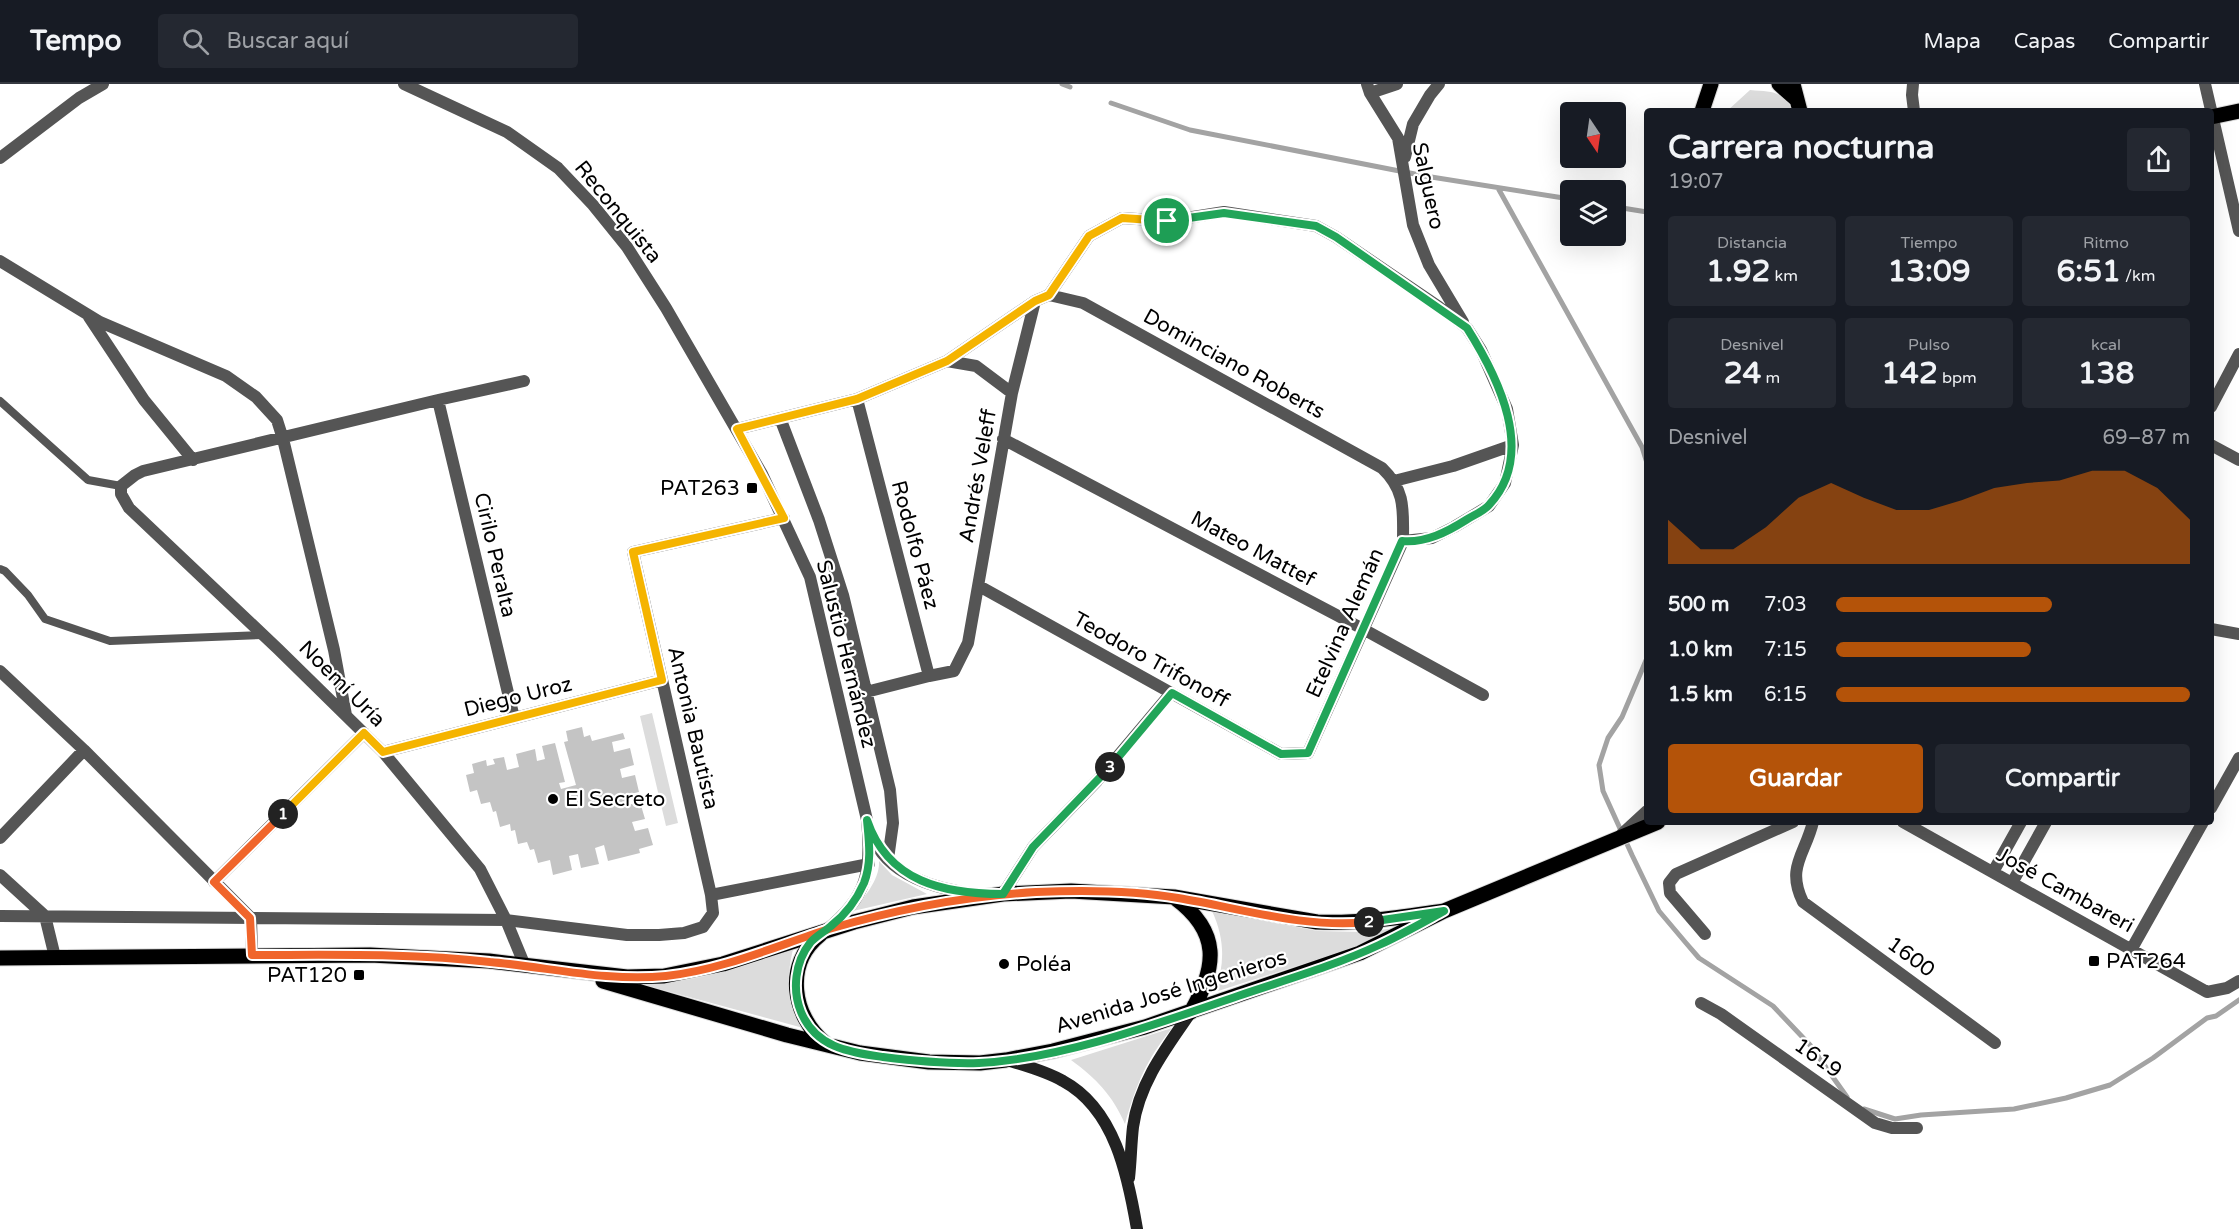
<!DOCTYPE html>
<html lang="es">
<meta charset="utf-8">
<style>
:root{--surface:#171b24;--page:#242831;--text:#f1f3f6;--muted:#9ea1a6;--line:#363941;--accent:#b45309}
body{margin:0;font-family:"Varela Round",sans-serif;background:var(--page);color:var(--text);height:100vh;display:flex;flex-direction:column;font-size:22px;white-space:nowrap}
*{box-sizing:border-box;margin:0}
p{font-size:20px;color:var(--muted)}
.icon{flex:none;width:33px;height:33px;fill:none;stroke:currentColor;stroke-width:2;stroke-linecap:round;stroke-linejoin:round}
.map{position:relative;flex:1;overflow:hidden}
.panel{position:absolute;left:1644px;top:24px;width:570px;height:717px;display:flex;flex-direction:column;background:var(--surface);border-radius:6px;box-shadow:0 6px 24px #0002}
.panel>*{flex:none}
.needle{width:39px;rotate:167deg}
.controls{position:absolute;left:1560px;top:18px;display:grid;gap:12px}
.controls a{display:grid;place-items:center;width:66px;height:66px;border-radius:6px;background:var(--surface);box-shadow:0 6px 24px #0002;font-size:30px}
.pin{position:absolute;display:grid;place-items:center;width:51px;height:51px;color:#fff;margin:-26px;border:3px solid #fff;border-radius:50%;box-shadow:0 2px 6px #0007}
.km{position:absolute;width:30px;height:30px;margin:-15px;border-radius:50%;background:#222;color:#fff;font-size:16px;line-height:30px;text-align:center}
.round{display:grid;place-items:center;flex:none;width:63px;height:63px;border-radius:6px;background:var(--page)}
.overview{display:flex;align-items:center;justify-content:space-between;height:102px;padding:0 24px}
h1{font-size:33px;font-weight:800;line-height:45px}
.metrics{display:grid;grid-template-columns:repeat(3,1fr);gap:9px;height:102px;padding:6px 24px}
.metrics div{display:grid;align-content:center;border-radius:6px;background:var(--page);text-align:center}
.metrics b{font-size:30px;font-weight:800}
.metrics small{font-size:16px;font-weight:400}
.metrics p{font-size:16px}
.chart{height:168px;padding:12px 24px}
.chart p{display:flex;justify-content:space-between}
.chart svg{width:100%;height:108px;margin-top:6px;fill:var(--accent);opacity:.7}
.cta{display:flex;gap:12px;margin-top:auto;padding:12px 24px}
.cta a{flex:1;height:69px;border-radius:6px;background:var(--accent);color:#fff;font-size:24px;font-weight:800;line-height:69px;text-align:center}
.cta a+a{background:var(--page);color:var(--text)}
ul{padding:0 24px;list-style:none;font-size:20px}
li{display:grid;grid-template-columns:96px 72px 1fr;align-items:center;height:45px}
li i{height:15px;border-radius:8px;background:var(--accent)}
header{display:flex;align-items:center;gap:36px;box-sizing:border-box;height:84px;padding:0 30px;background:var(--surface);border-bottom:2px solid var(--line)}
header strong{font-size:28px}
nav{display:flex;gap:33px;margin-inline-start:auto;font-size:21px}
.search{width:420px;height:54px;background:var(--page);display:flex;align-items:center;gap:15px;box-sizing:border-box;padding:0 21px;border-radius:6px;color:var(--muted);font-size:22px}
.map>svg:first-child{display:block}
</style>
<header>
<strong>Tempo</strong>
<div class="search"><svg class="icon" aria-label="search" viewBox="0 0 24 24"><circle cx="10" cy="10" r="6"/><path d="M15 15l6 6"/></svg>Buscar aquí</div>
<nav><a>Mapa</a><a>Capas</a><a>Compartir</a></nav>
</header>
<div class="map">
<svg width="2239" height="1145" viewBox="0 0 2239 1145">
<rect width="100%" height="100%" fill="#fff"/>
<path fill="#dcdcdc" d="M1750,6C1772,8 1782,6 1793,27H1727Z
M652,629L678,739L666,742L640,632Z
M879,777L892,791L927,810L853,827C864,813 880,796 879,777Z
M1212,827L1318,847L1364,848L1396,844L1372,858L1215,908C1225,880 1225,855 1212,827Z
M793,865C785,902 787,914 807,945L641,900C695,899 743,883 793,865Z
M1172,944C1146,976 1136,1001 1125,1040C1113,1012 1096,994 1071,976Z"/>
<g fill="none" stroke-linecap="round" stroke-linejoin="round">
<path stroke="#a3a3a3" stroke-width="5" d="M1062,0L1070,3
M1111,19L1190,46L1425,92L1570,115
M1498,104L1642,363L1647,379
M1616,123L1647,128
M1647,574L1622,633L1608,654L1599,681L1603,707L1632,771L1659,827L1686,859L1699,874L1773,922L1810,961L1847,1013
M1864,1025L1895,1035L1921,1031L2014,1025L2066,1014L2110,1001L2153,974L2207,934L2216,932L2239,916"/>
</g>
<path fill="#c4c4c4" d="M582,643L584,653L590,651L592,657L623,649L625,655L612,658L614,668L630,664L634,681L620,685L622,694L635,691L639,708L626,711L628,721L640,718L645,735L632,738L635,747L648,744L653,761L639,765L640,769L608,777L604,761L595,764L599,780L581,784L578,770L569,772L572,786L553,791L550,776L538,779L534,765L530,766L527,758L518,760L515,746L511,747L510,740L500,743L496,727L493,728L490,718L481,720L477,706L470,708L466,691L474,689L472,680L486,676L487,682L495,680L493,675L504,673L507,686L519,683L516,670L535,665L537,677L545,675L542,662L555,659L565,698L559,699L561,705L576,701L564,658L568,657L566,647Z"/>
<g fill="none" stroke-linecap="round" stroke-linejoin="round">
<defs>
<path id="primary" d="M1779,0L1797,16
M1793,0L1800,27
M1702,27L1711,0
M2211,33L2239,27
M1175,814C1221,848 1217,883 1191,928
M820,851C784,880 792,932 825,959
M0,874L370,871L489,877L627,893L664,892L723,880L854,838L913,823L1003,810L1071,807L1174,813L1317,838C1360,840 1401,833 1444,827
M603,897L787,951L860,969L929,978L980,979L1006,976L1053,967L1145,943L1360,869L1444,827L1658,738"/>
</defs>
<use href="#primary" stroke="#dbdbdb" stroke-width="17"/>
<path stroke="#555" stroke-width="8" d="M0,317L88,396L121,402
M0,485L5,487L28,511L45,535L110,557L263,551"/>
<path stroke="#555" stroke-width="12" d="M1367,0L1370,9L1398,54L1413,141L1429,181L1463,238
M1913,0L1912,11L1914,27
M2205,0L2239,147
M1370,9L1397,0
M1405,73L1413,40L1430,11L1439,0
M0,74L79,14L103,0
M0,177L100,238L226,292L256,313L277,336L283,355L334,566L346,631
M1049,211L1089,152L1122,134L1168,137L1224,128L1316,142L1336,153L1439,223L1467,244L1481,266L1507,325L1513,361L1505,399L1489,422L1454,443L1432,454L1403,457
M89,233L144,316L193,376
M947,277L1035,217
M524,297L438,316L143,387L135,391L121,402V410L129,424L278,565L383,668L480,785L506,836L525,882
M857,315L929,592L954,587L968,559L1012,309L1035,217L1049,211
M438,316L514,634
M2211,323L2239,270
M780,334L819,436L843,511L890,706L893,739L888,775
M737,345L857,315L947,277L976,282L1012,309
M1003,355L1363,545L1483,611
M2211,361L2239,376
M1394,397L1453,382L1513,361
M979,502L1281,670L1308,669L1403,457C1403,426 1406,407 1382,384L1083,219L1049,211
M2211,545L2239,550
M0,587L84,666L251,834L252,871
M866,608L929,592
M383,668L662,596
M2211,724L2239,674
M1813,738C1805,771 1786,783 1803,818L1995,959
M1903,738L2207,908L2227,904L2239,897
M1622,750L1647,727
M0,754L84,666
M1993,788L2021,738
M0,791L45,832L55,873
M214,798L364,649
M2012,799L2046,738
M1003,810L1033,763L1097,697L1171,609
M711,811L869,780
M0,832L506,836L627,851H659L684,849L703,843L713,829L711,811L633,468L784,434
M1705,850L1670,809L1669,799L1676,790L1793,738
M2131,866L2203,738
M1701,919L1721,930L1875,1039L1892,1044H1917"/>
<path stroke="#555" stroke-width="12" d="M404,0L507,48L558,84L593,121L627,163L666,224L762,390L810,493L867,736C872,786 868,813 826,846
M871,749C886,792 938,806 978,810"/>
<path stroke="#222" stroke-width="12" d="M1007,976C1026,982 1046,987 1063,997C1115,1025 1128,1092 1137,1145
M1129,1094C1131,1077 1131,1060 1133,1043C1139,999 1166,964 1191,928"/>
<use href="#primary" stroke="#000" stroke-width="15"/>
</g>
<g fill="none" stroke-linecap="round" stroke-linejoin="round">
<defs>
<path id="split-1" d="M283,730L364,649L383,668L662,596L633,468L784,434L737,345L857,315L947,277L1035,217L1049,211L1089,152L1122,134L1167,137"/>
<path id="split-2" d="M283,730L214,798L250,834L252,871C331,871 411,869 490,878C548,883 608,898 666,892C722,886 776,862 829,845C897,825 966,812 1036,808C1082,806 1132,806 1178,814C1240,824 1305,845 1369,838"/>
<path id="split-3" d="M1110,683L1033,763L1003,810C944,810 888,798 867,736C869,758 872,778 864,799C857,815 845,831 831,842C824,848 815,853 810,859C795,878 792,906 801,928C816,964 849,968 883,973C915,977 947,980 979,979C1062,975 1159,939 1238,912C1285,896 1334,882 1379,861C1401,851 1422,839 1444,827L1369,838"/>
<path id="split-4" d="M1110,683L1172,609L1281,670L1308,669L1402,457C1426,459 1447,448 1466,436C1474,431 1484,427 1489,421C1537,370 1498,293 1467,244L1336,153L1316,142L1224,129L1167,137"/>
</defs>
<use href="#split-1" stroke="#fff" stroke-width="12"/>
<use href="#split-2" stroke="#fff" stroke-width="12"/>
<use href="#split-3" stroke="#fff" stroke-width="12"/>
<use href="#split-4" stroke="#fff" stroke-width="12"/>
<use href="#split-1" stroke="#f5b400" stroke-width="8"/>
<use href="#split-2" stroke="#f0652b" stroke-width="8"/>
<use href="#split-3" stroke="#22a559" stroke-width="8"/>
<use href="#split-4" stroke="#22a559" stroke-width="8"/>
</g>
<g fill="#000" stroke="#fff" stroke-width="2">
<rect x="746" y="398" width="12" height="12" rx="3"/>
<circle cx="553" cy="715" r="6"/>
<rect x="2088" y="871" width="12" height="12" rx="3"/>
<circle cx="1004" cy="880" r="6"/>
<rect x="353" y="885" width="12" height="12" rx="3"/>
</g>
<g text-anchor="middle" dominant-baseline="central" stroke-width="4.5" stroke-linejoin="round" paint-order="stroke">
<g font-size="21" fill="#000" stroke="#fff">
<text transform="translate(1428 102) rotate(78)">Salguero</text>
<text transform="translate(618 128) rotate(51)">Reconquista</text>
<text transform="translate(1234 280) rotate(29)">Dominciano Roberts</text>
<text transform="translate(978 392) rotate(-80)">Andrés Veleff</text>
<text transform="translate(915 461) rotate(75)">Rodolfo Páez</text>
<text transform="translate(1253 465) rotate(28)">Mateo Mattef</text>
<text transform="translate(495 471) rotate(77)">Cirilo Peralta</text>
<text transform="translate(1345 539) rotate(-66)">Etelvina Alemán</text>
<text transform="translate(846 570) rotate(76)">Salustio Hernández</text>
<text transform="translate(1151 576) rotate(29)">Teodoro Trifonoff</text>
<text transform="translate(342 600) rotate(45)">Noemí Uría</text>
<text transform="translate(518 613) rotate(-14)">Diego Uroz</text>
<text transform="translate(693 644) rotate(77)">Antonia Bautista</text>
<text transform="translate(2065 806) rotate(29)">José Cambareri</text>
<text transform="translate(1911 873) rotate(36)">1600</text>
<text transform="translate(1171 908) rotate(-17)">Avenida José Ingenieros</text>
<text transform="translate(1818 974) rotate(35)">1619</text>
</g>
<g font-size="21" fill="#000" stroke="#fff" text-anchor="start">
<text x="740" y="404" text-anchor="end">PAT263</text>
<text x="565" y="715">El Secreto</text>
<text x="2106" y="877">PAT264</text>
<text x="1016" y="880">Poléa</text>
<text x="347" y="891" text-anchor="end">PAT120</text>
</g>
</g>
</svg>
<div class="controls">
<a><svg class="needle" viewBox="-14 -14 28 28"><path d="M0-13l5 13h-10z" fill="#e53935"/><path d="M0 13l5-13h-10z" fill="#9ea1a6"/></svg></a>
<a><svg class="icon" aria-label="layers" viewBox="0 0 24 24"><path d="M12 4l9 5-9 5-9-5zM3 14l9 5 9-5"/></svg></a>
</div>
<div class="pin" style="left:1167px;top:137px;background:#1e9e55"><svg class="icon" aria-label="arrive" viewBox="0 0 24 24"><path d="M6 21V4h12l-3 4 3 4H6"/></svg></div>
<b class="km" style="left:283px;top:730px">1</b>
<b class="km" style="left:1369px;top:838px">2</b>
<b class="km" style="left:1110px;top:683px">3</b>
<section class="panel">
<div class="overview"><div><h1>Carrera nocturna</h1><p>19:07</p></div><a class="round"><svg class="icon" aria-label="share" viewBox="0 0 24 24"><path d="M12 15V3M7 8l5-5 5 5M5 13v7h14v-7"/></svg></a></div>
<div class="metrics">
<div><p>Distancia</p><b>1.92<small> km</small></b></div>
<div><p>Tiempo</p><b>13:09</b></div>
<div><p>Ritmo</p><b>6:51<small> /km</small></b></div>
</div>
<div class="metrics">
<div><p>Desnivel</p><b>24<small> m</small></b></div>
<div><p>Pulso</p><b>142<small> bpm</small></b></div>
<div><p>kcal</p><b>138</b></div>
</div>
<div class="chart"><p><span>Desnivel</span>69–87 m</p>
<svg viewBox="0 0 160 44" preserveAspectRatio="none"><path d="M0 44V26L10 38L20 38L30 29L40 17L50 11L60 17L70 22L80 22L90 18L100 13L110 11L120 10L130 6L140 6L150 13L160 26V44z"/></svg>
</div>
<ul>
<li><b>500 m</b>7:03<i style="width:61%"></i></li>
<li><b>1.0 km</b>7:15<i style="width:55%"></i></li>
<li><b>1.5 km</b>6:15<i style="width:100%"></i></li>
</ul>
<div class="cta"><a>Guardar</a><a>Compartir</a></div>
</section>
</div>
